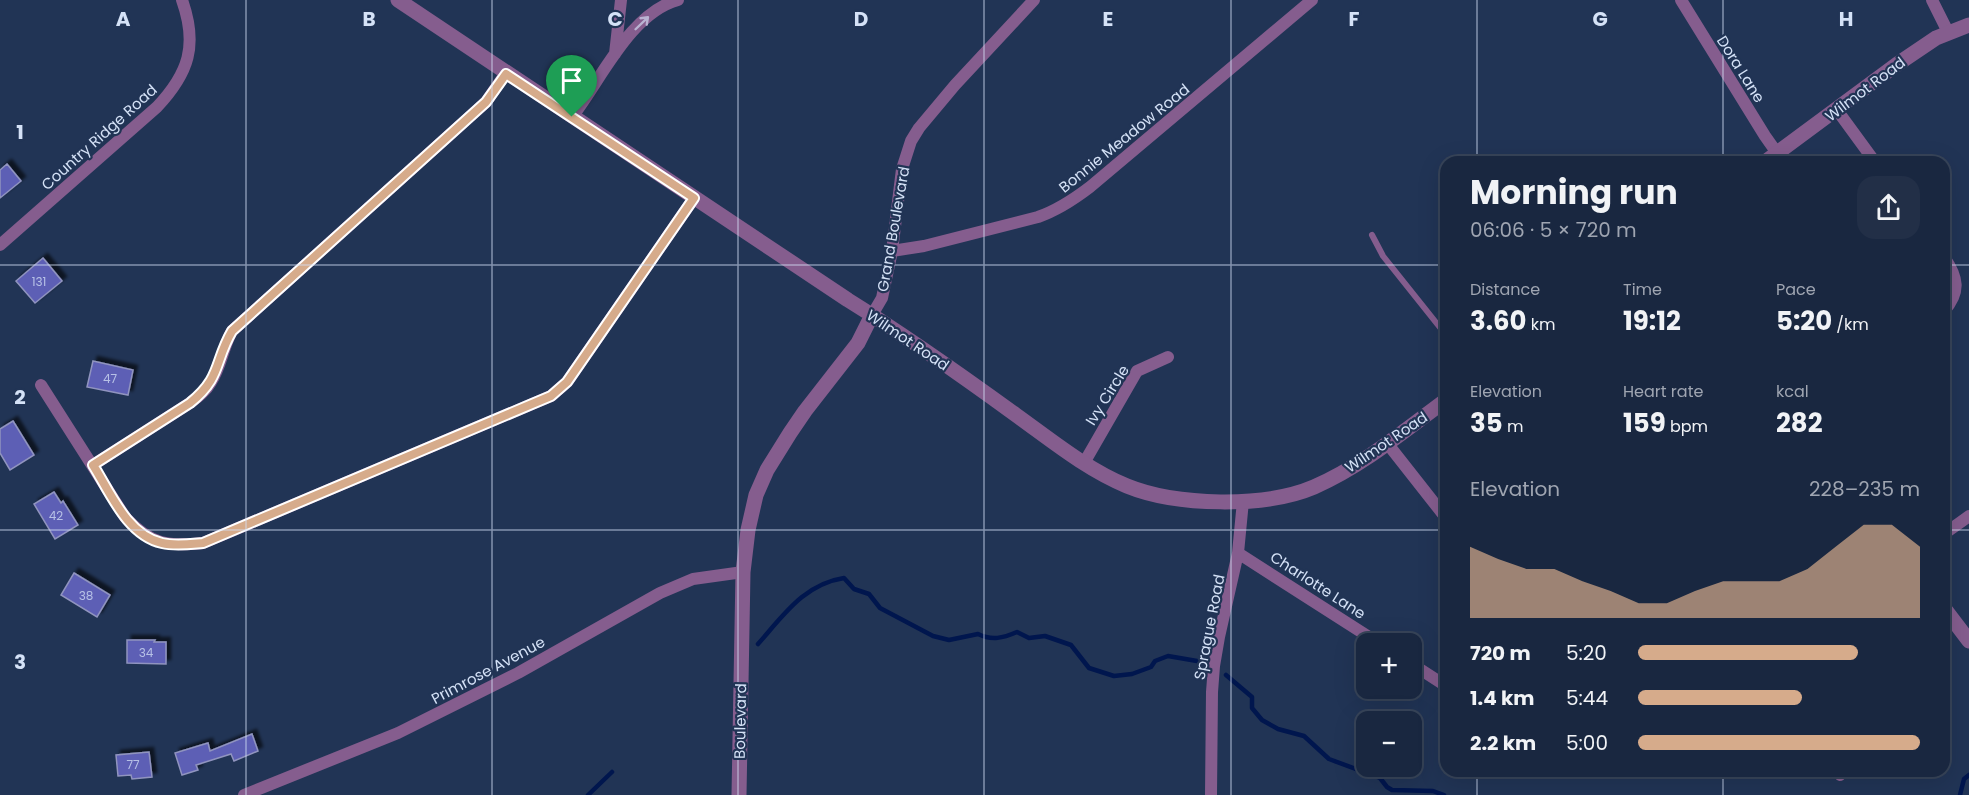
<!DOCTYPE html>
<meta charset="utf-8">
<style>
:root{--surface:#192740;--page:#222f47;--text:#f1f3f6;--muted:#9fa5b1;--line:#374459;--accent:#d6ab8b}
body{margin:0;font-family:Poppins,sans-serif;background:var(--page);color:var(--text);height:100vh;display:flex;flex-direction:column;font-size:22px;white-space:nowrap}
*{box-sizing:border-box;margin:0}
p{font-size:20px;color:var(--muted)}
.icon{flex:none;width:33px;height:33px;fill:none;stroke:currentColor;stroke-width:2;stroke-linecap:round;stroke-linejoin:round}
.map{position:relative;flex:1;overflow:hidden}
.panel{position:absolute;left:1440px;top:156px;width:510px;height:621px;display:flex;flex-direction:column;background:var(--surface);border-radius:18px;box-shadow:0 6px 24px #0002,0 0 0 2px var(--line)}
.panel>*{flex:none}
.buttons{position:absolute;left:1356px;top:633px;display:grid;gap:12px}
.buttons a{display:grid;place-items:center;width:66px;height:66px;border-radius:12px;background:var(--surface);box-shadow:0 6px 24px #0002,0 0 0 2px var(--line);font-size:30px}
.pin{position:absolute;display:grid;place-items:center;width:51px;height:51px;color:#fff;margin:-62px -26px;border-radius:50% 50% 50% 0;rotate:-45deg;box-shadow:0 0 6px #0007}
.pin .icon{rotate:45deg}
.round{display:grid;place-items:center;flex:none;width:63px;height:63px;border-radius:18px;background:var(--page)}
.head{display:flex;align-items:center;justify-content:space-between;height:102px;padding:0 30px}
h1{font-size:33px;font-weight:700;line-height:45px}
.figures{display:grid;grid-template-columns:repeat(3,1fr);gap:9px;height:102px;padding:6px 30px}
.figures div{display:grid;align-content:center}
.figures b{font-size:26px;font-weight:700}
.figures small{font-size:16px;font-weight:400}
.figures p{font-size:16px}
.chart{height:168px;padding:12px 30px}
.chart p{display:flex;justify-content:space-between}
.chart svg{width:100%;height:108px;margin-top:6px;fill:var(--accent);opacity:.7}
ul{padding:0 30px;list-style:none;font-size:20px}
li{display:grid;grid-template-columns:96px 72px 1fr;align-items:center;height:45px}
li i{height:15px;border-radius:8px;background:var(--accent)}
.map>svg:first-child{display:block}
</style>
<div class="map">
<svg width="1969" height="795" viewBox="0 0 1969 795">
<defs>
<filter id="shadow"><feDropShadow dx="4.5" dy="-4.5" stdDeviation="1.5" flood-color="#0009"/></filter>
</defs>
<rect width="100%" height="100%" fill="#213455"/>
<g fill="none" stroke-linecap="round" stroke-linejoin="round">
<path stroke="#00164e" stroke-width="4.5" d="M758,644C783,616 804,584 844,578L854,589L869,594L880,608L933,636L949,640L978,634C992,641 1003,638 1017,632L1029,638L1045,636L1071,645L1089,668L1114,676L1132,674L1151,667L1155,661L1168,656L1197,661
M1226,675L1252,697V708L1262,720L1278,729L1304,736L1329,759L1380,778L1387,787L1392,790L1433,791L1444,795
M588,795L612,772
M1960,795L1964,779L1969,775"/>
</g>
<path fill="#5d5eb5" stroke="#9094bf" stroke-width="1.5" filter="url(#shadow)" d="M7,164L21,181L0,198V170Z
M43,258L62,281L35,303L16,281Z
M93,361L133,370L128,395L87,387Z
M13,421L34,455L10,470L0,453V429Z
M54,492L61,503L63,501L78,525L55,539L34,504Z
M74,573L110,595L97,617L61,595Z
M127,640H155L154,642H166V664L127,663Z
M252,734L258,751L234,761L231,754L196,765L198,770L182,775L175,753L208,743L210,751Z
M149,752L152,777L132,779L131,775L118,776L116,755Z"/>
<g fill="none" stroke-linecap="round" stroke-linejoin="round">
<path stroke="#855d8e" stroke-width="6" d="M1372,235L1383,256L1446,335"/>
<path stroke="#855d8e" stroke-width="12" d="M1681,0L1765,136L1777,153
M1932,0L1948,32
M615,54L621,0
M1837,110L1875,162
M572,117C601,80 630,13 678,0
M0,245L157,107C189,73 198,45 182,0
M892,251L924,246L1038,217C1058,210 1073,200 1090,187L1312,0
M1944,257C1958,277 1961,292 1944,311
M872,315L882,298L892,251L902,169L911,141L919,128L955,85L1034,0
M41,385L125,517C150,544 168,547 203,543L551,396L567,382L694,198
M1387,443L1446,518
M1084,463L1137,371L1168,357
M93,465L190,403C198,397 206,391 211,382C221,367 223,347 232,331L486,102L506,73
M1944,534L1969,516
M1238,553L1380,644
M1412,664L1446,686
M1837,771L1840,775
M244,795L398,733L518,673L660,593L693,579L743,572
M1211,795L1212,692L1214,666L1219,637L1238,553L1243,501"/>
<path stroke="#855d8e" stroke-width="15" d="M398,0L848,300C906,336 961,375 1016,415C1051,440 1086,469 1127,486C1176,506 1265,508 1314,487C1362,466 1404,431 1446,400
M1765,162L1896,65L1936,38L1969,25
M1944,608L1969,641
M739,795L743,572L748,530L756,495L767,470L790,433L805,411L858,343L872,315"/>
</g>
<defs><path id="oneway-shaft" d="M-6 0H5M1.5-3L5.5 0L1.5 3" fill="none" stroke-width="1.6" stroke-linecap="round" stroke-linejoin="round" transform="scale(1.5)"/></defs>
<use stroke="#b9b3d2" href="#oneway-shaft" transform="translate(642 23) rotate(-44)"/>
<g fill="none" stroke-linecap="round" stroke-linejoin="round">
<defs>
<path id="route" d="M506,74L694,198L567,382L551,396L532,404L203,543C190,544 175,546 162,543C127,535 110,492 93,465L190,403C222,377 214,362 232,331L486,102Z"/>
</defs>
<use href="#route" stroke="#fff" stroke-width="12"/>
<use href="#route" stroke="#d6ab8b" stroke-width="8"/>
</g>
<path fill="none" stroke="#d5e2f7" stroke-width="1.5" stroke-opacity="0.55" d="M246,0V795M492,0V795M738,0V795M984,0V795M1231,0V795M1477,0V162M1723,0V162M0,265H1446M1944,265H1969M0,530H1446M1944,530H1969M1477,771V795M1723,771V795"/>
<g text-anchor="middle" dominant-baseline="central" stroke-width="4.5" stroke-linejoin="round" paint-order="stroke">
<g font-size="12" fill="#b7c1e6">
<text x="39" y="281">131</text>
<text x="110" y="378">47</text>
<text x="56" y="515">42</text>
<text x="86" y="595">38</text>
<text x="146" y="652">34</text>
<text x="133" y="764">77</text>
</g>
<g font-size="15" fill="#d5e2f7" stroke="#213455">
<text transform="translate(1741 69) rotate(58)">Dora Lane</text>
<text transform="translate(1865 89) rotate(-37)">Wilmot Road</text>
<text transform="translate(99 137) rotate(-42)">Country Ridge Road</text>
<text transform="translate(1124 138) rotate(-39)">Bonnie Meadow Road</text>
<text transform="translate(893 229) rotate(-80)">Grand Boulevard</text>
<text transform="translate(908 340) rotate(34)">Wilmot Road</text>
<text transform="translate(1107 395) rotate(-58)">Ivy Circle</text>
<text transform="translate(1386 442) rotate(-34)">Wilmot Road</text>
<text transform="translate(1318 585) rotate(33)">Charlotte Lane</text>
<text transform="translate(1209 627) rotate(-79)">Sprague Road</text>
<text transform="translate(488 670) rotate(-28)">Primrose Avenue</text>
<text transform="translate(740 721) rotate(-89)">Boulevard</text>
</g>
</g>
<g font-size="20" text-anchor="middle" font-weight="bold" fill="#d5e2f7" stroke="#213455" stroke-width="4.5" stroke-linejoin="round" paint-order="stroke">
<text x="123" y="26">A</text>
<text x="369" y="26">B</text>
<text x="615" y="26">C</text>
<text x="861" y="26">D</text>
<text x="1108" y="26">E</text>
<text x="1354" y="26">F</text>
<text x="1600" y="26">G</text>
<text x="1846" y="26">H</text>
<text x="20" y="139">1</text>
<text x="20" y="404">2</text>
<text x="20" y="669">3</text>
</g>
</svg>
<div class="buttons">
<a>+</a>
<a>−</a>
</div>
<div class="pin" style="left:572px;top:117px;background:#1e9e55"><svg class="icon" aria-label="arrive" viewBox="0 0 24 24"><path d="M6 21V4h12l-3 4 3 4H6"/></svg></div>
<section class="panel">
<div class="head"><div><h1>Morning run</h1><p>06:06 · 5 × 720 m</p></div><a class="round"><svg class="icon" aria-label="share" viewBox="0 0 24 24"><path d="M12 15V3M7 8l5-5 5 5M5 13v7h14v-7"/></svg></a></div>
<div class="figures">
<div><p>Distance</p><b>3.60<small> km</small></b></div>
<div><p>Time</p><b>19:12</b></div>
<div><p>Pace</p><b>5:20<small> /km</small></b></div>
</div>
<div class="figures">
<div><p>Elevation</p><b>35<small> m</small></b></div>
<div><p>Heart rate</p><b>159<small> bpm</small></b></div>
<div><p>kcal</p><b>282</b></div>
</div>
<div class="chart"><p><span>Elevation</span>228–235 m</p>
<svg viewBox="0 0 160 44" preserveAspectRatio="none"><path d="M0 44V15L10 20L20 24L30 24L40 29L50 33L60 38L70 38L80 33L90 29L100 29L110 29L120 24L130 15L140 6L150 6L160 15V44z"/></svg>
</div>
<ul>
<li><b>720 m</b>5:20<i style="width:78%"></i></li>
<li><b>1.4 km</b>5:44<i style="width:58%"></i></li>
<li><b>2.2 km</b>5:00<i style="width:100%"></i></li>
</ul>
</section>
</div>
